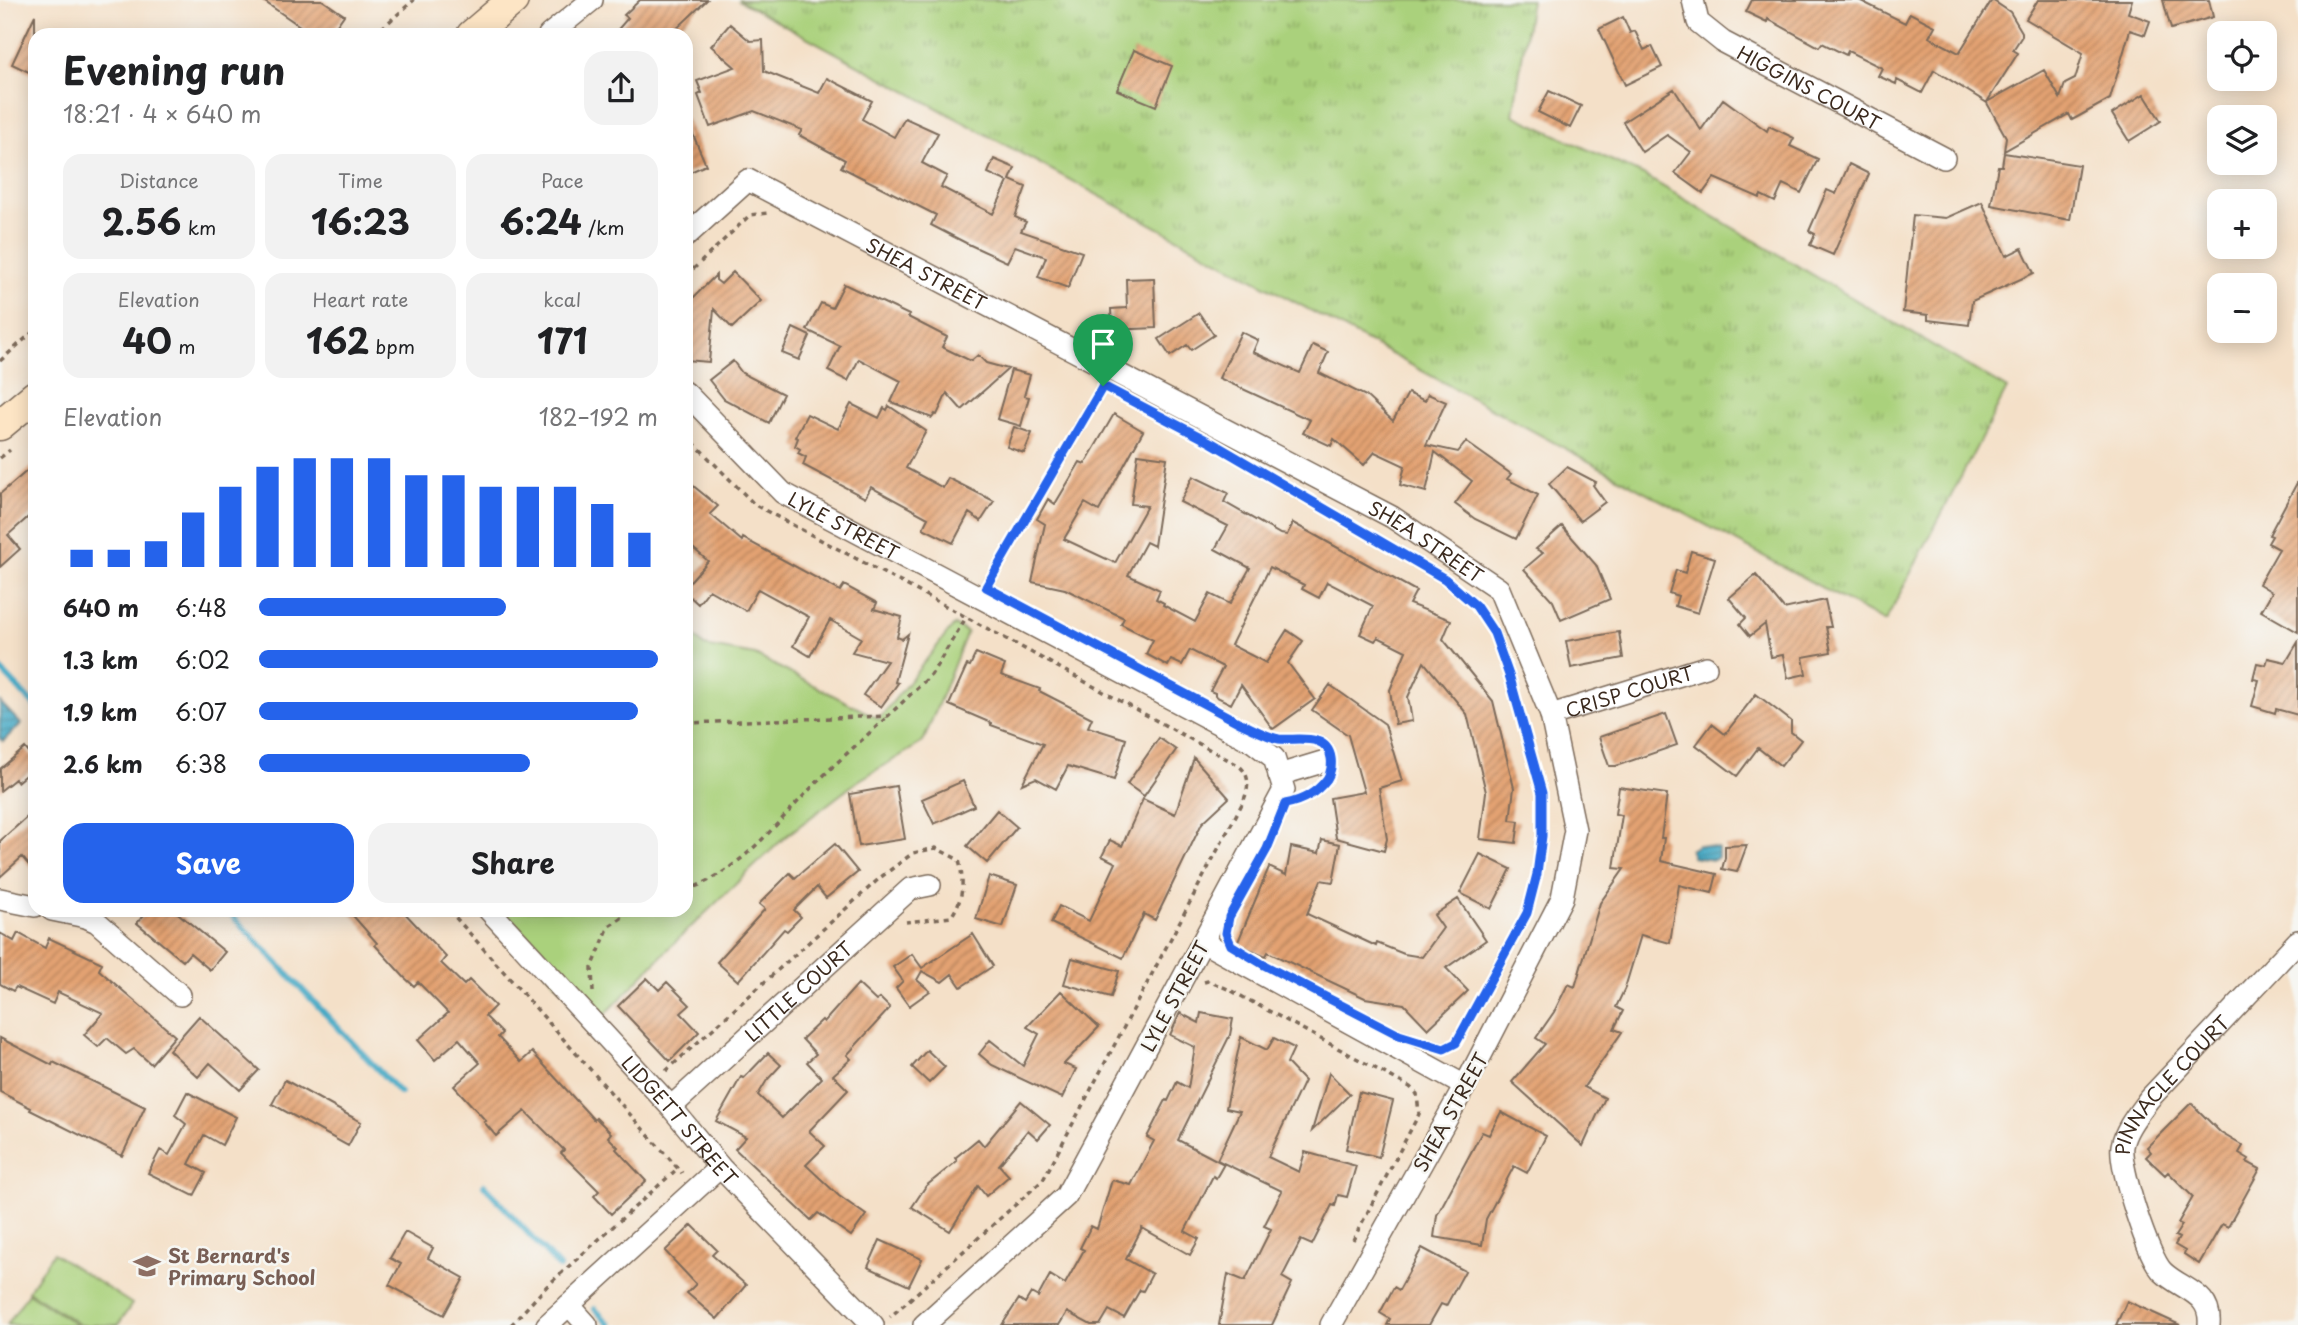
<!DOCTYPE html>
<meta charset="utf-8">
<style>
:root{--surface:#fff;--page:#f2f2f2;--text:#202124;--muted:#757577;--accent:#2563eb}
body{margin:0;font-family:"Playpen Sans",sans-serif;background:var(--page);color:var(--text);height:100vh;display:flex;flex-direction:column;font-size:26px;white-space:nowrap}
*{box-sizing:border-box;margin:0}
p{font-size:23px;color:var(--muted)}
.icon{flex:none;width:38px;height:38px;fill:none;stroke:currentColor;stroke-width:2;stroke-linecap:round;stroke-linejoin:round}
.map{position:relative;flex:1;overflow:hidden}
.panel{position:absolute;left:28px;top:28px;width:665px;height:889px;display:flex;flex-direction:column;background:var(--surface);border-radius:21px;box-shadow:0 4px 18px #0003}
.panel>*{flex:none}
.controls{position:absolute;left:2207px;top:21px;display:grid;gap:14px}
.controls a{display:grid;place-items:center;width:70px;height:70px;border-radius:14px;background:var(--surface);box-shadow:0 4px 18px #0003;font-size:35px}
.pin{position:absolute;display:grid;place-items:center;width:60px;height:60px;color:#fff;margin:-72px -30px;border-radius:50% 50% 50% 0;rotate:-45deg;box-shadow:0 0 7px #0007}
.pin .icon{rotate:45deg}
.round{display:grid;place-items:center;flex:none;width:74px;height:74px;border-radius:21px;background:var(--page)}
.headline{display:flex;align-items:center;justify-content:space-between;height:119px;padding:0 35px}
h1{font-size:38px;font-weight:700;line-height:52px}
.figures{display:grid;grid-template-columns:repeat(3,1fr);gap:10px;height:119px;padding:7px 35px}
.figures div{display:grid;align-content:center;border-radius:18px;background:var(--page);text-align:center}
.figures b{font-size:35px;font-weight:700}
.figures small{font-size:19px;font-weight:400}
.figures p{font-size:19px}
.chart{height:196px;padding:14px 35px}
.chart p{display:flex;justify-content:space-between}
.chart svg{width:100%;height:126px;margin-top:7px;stroke:var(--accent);stroke-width:6}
.cta{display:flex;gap:14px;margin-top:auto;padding:14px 35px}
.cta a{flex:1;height:80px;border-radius:21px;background:var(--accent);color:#fff;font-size:28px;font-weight:700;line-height:80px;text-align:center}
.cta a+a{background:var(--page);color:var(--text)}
ul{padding:0 35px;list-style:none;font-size:23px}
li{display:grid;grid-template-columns:112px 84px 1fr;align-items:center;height:52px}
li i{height:18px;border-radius:9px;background:var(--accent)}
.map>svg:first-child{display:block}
</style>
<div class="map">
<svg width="2298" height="1325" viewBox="0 0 2298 1325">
<defs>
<pattern id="grass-tufts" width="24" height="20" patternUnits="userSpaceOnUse" patternTransform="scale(1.75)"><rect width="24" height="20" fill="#aad17b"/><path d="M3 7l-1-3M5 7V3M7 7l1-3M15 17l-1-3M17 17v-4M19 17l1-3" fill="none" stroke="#8caa64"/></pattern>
<pattern id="water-rules" width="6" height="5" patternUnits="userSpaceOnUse" patternTransform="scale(1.75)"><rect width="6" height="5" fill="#45a9c5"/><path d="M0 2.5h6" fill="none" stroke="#3b8a9f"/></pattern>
<pattern id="building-hatch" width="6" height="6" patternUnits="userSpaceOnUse" patternTransform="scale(1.75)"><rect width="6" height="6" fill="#e3a272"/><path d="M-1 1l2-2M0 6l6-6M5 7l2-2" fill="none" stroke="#b9845d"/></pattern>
</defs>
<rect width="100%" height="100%" fill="#f6f6f2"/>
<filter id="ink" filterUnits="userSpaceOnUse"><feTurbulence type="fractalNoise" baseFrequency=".0143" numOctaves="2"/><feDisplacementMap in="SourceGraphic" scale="14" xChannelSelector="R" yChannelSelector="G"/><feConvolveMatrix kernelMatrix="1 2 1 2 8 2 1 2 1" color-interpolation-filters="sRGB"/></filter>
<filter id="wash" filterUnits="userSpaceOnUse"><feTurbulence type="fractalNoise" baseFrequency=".00686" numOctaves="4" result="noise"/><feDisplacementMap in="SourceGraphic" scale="28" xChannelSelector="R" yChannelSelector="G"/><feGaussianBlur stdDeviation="1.57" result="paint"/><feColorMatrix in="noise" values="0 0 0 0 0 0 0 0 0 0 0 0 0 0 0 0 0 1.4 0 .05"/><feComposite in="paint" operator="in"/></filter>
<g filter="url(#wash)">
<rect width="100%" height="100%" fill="#f4e0c8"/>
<path fill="url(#grass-tufts)" stroke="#727e4c" stroke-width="2" d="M738,0H1531L1513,115L1643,175L2007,389L1885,622Z"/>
<path fill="#aad17b" stroke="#727e4c" stroke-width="2" d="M954,625L967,632L923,742L858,781L785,837L674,943L595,1025L489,910H686V628L704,646L755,655L879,719Z
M53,1253L132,1304L118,1325H80L28,1291Z
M28,1293L77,1325H7Z"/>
<path fill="url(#water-rules)" stroke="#406a72" stroke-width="2" d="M0,702L21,724L3,741L0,738Z
M1698,845L1718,848V857L1714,860L1692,857L1690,850Z"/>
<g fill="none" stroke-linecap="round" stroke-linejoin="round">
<path stroke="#45a9c5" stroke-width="6" d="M0,669L35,706
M227,910L400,1093
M484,1185L559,1267
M595,1309L610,1325"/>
</g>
<g id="blocks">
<path fill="url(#building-hatch)" d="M262,0H322L344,15L330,35H313Z
M640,0H707L670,35H613L628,18L624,15Z
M1752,0H1859L1905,23L1910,13L1935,26L1929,37L1959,53L1992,0L2010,12L2022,32V36L2013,50L2018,53L1987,102L2044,70L2060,98L2065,84L2075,79L2083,53L2026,19L2038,0H2132L2128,13L2150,21L2145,35L2130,30L2110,99L2072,120L2069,114L2004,151L2006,137L1987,103L1934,70L1922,93L1897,80L1896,84L1878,76L1882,68L1848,51L1846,55L1822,43L1819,47L1768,19L1767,22L1746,12Z
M2163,0H2209L2213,17L2171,29Z
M35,15V75L12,64Z
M1623,17L1630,33L1635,31L1644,50L1652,46L1662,67L1625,85L1599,29Z
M730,24L750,41L763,40L764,71L819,93L827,78L872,101L862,119L894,137L905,118L938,133L922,163L947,176L941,187L993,214L1008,182L988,173L994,159L1015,168L1010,180L1026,187L1015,217L1026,222L1021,231L1082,252L1068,288L1038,277L1046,257L1015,246L1007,262L966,243L931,225L936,215L841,167L845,160L799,135L802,130L754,111L710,127L698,95L702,93L697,81L735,67L711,46Z
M1134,50L1172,66L1156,106L1117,90Z
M1674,89L1701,130L1723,99L1767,131L1769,126L1794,138L1790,146L1818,159L1801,193L1783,184L1775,202L1761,195L1760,198L1714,178L1703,193L1675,173L1691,152L1667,135L1642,152L1623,122Z
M1549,91L1581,106L1570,128L1538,112Z
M2144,94L2161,121L2129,141L2112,114Z
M686,118L706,165L686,174Z
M2004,153L2079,165L2070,220L1991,205L1998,166H2002Z
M1849,164L1869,174L1833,255L1810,245L1815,234L1809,231L1827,190L1836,194Z
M1982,202L2006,256L2022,248L2034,273L1972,301L1969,325L1928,320V315L1903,312L1913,215L1946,218Z
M733,272L761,301L732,328L714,309L709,362L686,360V305L716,275V280L721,284Z
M1154,278L1156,328L1112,330L1111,309L1127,308L1126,279Z
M844,284L909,315L908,317L947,337L942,347L971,361L978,355L986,363L1008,369L962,410L947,393L937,415L935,414L932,418L891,402L901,381L859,359L848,381L828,371L840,346L807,330L821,303L832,308Z
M1199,313L1214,335L1191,350L1187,345L1170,356L1159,339Z
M793,328L810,336L799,360L782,353Z
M1241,332L1258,340L1253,352L1300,373L1313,345L1328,352L1319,373L1366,396L1393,421L1408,393L1425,401L1428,394L1446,402L1426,445L1458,452L1466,442L1511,474L1507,479L1538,495L1516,539L1475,519L1455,504L1472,481L1435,452L1426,492L1400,485L1405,466L1375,452L1364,465L1334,439L1331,446L1303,433L1310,420L1219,378Z
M733,361L742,373L783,394L769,423L724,399L709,380Z
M1011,370L1030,375L1024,396L1029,397L1021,426L997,419Z
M851,404L879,418L884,408L887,410L889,406L926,431L906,468L943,488L948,478L994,501L981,521L969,513L953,543L923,528L928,518L871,487L865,498L803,465L806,457L798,453L800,449L795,446L798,438L795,437L807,414L838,429Z
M1114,414L1143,431L1099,511L1085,503L1064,539L1115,563L1147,506L1131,504L1138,454L1167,458L1154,546L1146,542L1128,575L1160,590L1156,599L1164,603L1163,605L1195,622L1210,594L1230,604L1250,568L1215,549L1228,526L1180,502L1193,476L1228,493L1224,502L1280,534L1287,535L1293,523L1416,591L1409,604L1451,620L1443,639L1493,701L1514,788L1510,820L1519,821L1516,843L1480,839L1486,792L1467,714L1424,662L1408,697L1412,721L1395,724L1390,690L1406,651L1378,637L1375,641L1360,634L1373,606L1327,582L1319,598L1302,589L1304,585L1270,567L1231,645L1266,663L1287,630L1303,641L1288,663L1315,699L1273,729L1241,685L1231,704L1215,696V693L1210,691L1223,667L1190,650L1182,665L1171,660L1168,666L1146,654L1153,640L1121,624L1124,618L1065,589L1032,582L1045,524L1037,519L1048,499L1055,504L1080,462L1085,464Z
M1014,427L1032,433L1024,453L1007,447Z
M35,464V511L8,535L20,549L0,567V494Z
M1567,467L1596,482L1593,485L1605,502L1580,521L1549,484Z
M686,480L718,506L710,514L742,541L743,538L840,591L844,585L877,603L874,609L902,617L897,637L902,639L908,634L895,682L898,683L881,707L863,695L887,661L852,652L861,638L830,620L810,656L793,646L809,617L758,589L746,611L709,590L698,604L686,593V586L708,561L686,542Z
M2298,481V632L2261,611L2272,592L2259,584L2279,549L2268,543L2272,536L2269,535Z
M1562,526L1596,565L1610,599L1561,620L1553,601L1524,569L1543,553L1536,549Z
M1691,551L1715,558L1698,613L1675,606L1678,596L1669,593L1676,570L1685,573Z
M1756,575L1784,609L1825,600L1831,627H1826L1831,652L1803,657L1806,674L1788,678L1783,655L1771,657L1765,624L1750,636L1740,624L1746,618L1729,598Z
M1619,632L1623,658L1571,668L1566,641Z
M2298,642V715L2276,709L2275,713L2252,706L2259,680L2253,679L2257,663L2266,665L2268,658L2286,662Z
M976,653L1005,665L1001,675L1040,689L1039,691L1092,718L1088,727L1126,739L1114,780L1068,766L1056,789L1036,778L1022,784L1043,744L991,725V723L949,705L967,665L970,666Z
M1330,685L1385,724L1402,781L1379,788L1387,839L1384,851L1336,838L1330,798L1364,792L1348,735L1312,710Z
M1756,694L1791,721V732L1801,740L1781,766L1758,748L1737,776L1696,745L1712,724L1725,734Z
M1666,714L1677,745L1616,766H1609L1599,737Z
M1159,738L1176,750L1144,796L1127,784Z
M25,748L35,760V767L17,782L15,779L0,791V769Z
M1194,758L1229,798L1202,823L1155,920L1144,914L1123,958L1051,923L1059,906L1089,921L1116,863L1102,856L1110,840L1122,846L1143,799L1175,814Z
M963,781L974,806L934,824L922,799Z
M896,786L905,839L859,846L850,794Z
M1619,787L1667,794L1661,838H1664L1661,861L1717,874L1712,893L1679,885L1670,943L1641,935L1625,988L1616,1007L1623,1011L1614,1029L1622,1032L1584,1087L1605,1098L1583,1146L1512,1082L1545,1044L1536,1038L1554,1012L1568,984L1575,987L1600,903L1624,869L1614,868L1622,815L1615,814Z
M35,810V872L22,857L0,877V841Z
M997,810L1017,827L987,863L967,846Z
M1322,840L1340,844L1333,882L1321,880L1307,914L1376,946L1377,943L1404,954L1422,957L1443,928L1434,915L1458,899L1486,940L1446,968L1468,991L1428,1029L1404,1004L1365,998L1268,952L1266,956L1237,944L1269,867L1286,875L1291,847L1319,853Z
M835,844L858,872L826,898L817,887L794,910L801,917L787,931L784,929L738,981L717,962L765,909L759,904L790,873L795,878Z
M1747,845L1737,872L1722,869L1725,858V846Z
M1480,854L1511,869L1491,909L1460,893Z
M989,876L1017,885L1003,927L976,919Z
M148,910H174L225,952L210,970L190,953L183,961L137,923Z
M348,910H402L446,957L441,963L464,985L469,980L495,1006L485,1016L502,1033L498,1037L521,1062L532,1052L594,1120L596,1118L611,1133L608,1137L618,1147L616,1149L646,1181L611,1214L594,1196L599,1191L561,1153L564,1150L525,1111L496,1136L484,1122L486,1121L454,1086L480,1063L459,1039L435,1060L418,1040L448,1013L418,982L414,986L404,977L375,945L377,943Z
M0,933L14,941L18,933L45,948L49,938L102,963L99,970L175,1036L151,1064L134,1049L126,1054L107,1038L98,1047L84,1035L103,1013L58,992L53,1004L16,987L13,991L0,984Z
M973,934L993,966L961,987L952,974L942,982L922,971L917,980L930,991L909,1006L896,988L903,981L893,967L912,954L922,968Z
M1072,958L1119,971L1111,997L1064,984Z
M647,978L659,990L667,982L690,1005L681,1013L699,1032L670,1061L618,1006Z
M858,984L876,1001L880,998L890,1008L847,1055L851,1059L833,1075L848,1090L809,1131L825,1146L806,1165L839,1196L866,1215L851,1236L818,1213L811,1220L735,1149L746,1137L716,1121L741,1077L744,1078L768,1053L781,1065L767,1080L758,1095L782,1118L822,1078L807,1062L816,1054L802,1039L822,1020L824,1022Z
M1061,991L1099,1027L1064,1064L1076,1069L1062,1098L992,1065L979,1054L990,1040L1023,1066L1039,1034L1027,1027Z
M1180,1013L1199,1023L1201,1013L1233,1019L1230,1035L1178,1140L1224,1164L1216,1178L1213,1176L1185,1231L1199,1239L1190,1255L1142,1228L1126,1259L1152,1274L1143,1291L1140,1290L1124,1318L1109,1310L1100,1325H1091L1067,1312L1059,1325H1002L1019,1299L1025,1303L1031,1293L1038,1297L1050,1275L1065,1284L1084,1250L1080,1248L1091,1226L1097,1229L1112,1180L1131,1185L1154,1141L1147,1137L1166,1100L1168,1101L1177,1082L1188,1088L1195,1047L1170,1035Z
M199,1016L259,1070L240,1090L210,1063L198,1077L169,1050Z
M1241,1037L1267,1050L1274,1038L1294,1048L1287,1063L1304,1081L1268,1157L1299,1172L1305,1152L1356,1166L1347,1197L1338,1195L1335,1206L1332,1205L1312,1245L1301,1240L1282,1277L1292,1283L1272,1325H1219L1228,1274L1245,1281L1271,1229L1264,1226L1282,1191L1217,1160L1240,1111L1226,1108Z
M0,1038L52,1065L53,1062L145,1107L122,1156L30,1110L31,1108L0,1092Z
M927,1050L945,1067L929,1083L912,1067Z
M1329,1073L1350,1094L1312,1131Z
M285,1080L361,1122L348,1146L272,1104Z
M187,1092L236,1117L222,1145L204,1135L189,1164L206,1173L194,1196L148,1173L160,1150L169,1155L186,1124L175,1115Z
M1359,1092L1393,1101L1379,1157L1346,1149Z
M1021,1101L1050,1125L1038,1139L1028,1130L999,1165L1009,1176L986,1196L978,1186L950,1231L912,1207L926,1186L957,1161L955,1158L978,1139L984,1146Z
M2191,1103L2221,1133L2243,1146L2239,1153L2249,1159L2247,1162L2260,1169L2228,1227L2222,1224L2199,1264L2184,1254L2185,1251L2175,1245L2179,1238L2175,1236L2182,1225L2178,1223L2193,1197L2168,1172L2165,1175L2146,1157L2151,1152L2147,1147Z
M1501,1112L1546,1136L1527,1173L1514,1166L1486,1219L1482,1245L1434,1237L1437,1215L1482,1132L1489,1135Z
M692,1225L717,1250L712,1255L746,1285L717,1319L687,1293L696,1284L665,1251Z
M405,1232L433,1248L428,1258L464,1278L444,1315L389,1285L401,1264L390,1258Z
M880,1240L922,1259L909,1286L868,1267Z
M1422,1248L1465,1271L1446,1306L1441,1304L1429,1325H1387L1390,1319L1380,1313L1394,1287L1399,1290Z
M2127,1301L2180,1325H2116Z"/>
</g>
</g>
<g filter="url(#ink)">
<use href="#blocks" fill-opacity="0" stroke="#7c6a5a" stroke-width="2"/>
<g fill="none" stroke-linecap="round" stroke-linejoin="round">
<defs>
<g id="street">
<path id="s1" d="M1693,0L1698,22L1723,42L1944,158"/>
<path d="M549,35L592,0"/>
<path id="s2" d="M686,236L748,180L1392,517L1499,589L1551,715L1575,830L1562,898L1465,1086L1331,1325"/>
<path id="s3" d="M686,393L783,493L1253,742L1274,758L1284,790L1066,1196L924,1325"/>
<path id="s4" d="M1551,715L1706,667"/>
<path d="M1279,775L1322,762"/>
<path d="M0,899L35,906"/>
<path d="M52,910L86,917L97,922L180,995"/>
<path id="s5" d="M489,910L671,1107L720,1167L873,1325"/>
<path d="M1203,942L1465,1086"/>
<path id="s6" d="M671,1107L910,889L930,885"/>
<path d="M569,1305L587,1325"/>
<path d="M547,1325L720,1167"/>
<path id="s7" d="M2209,1325C2212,1293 2182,1290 2163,1272C2148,1258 2119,1166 2122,1146C2125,1129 2139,1113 2149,1099L2298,941"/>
</g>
<path id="secondary" d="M472,35L513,0
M0,425L35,396"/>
</defs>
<use href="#street" stroke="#7c6a5a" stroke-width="24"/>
<use href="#secondary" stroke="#7c6a5a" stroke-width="33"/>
<path stroke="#7c6a5a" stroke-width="3.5" stroke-dasharray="5 5" stroke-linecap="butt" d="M374,35L414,0
M686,276L750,215L768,213
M0,361L35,330
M686,435L755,505L955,611L1238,765C1251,775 1249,788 1243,802L1043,1180L890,1317
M0,458L10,450
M1312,501L1426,568
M990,580L1103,388
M1448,581L1476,606L1492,630
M686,723L888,716L931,675L967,616
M1284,739L1301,737L1318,742
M1305,797L1321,785
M686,890C741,872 775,824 815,784C838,761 863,739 887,717
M449,910L682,1173
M1204,982L1208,981L1228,989L1410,1087L1417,1094L1419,1114L1353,1240
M593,992L592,968L609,926L634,910
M1440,1048L1444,1049L1456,1043L1526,913L1537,874L1542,836V793L1505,663
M666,1071L881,877L913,853L936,848L959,860C964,882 964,898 951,917L906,922
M511,1325L547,1286L677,1169"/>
<use href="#street" stroke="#fff" stroke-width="21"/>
<use href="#secondary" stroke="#fde5c5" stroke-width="30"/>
</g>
</g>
<g fill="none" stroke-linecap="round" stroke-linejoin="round" filter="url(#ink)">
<defs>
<path id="route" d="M1103,386L1212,443L1445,579L1476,606L1494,633L1510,678L1542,793V836L1537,874L1527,913L1456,1043L1444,1049L1399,1035L1264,965L1231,945L1226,933L1229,917L1267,849L1285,804C1302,801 1317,792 1327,779C1331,773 1332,764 1331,758C1327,732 1296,741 1279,739C1266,737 1250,727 1238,722L986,587Z"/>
</defs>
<use href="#route" stroke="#fff" stroke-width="14"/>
<use href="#route" stroke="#2563eb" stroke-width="9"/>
</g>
<defs>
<symbol id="school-bare" viewBox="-9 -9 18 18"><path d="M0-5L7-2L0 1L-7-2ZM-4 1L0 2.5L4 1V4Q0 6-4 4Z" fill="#8d6e63" stroke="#f6f6f2" stroke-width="2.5" paint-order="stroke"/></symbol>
</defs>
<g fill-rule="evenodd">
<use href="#school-bare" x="128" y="1247" width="38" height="38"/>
</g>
<g text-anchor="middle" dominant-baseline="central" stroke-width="5" stroke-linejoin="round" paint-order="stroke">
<g font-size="19" fill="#3b2a1e" stroke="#f6f6f2">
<text stroke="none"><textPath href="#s1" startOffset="152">HIGGINS COURT</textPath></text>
<text stroke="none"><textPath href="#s2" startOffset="285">SHEA STREET</textPath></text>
<text stroke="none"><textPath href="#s3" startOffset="208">LYLE STREET</textPath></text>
<text stroke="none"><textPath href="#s2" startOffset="852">SHEA STREET</textPath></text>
<text stroke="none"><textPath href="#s4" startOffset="82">CRISP COURT</textPath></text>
<text stroke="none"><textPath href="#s6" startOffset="172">LITTLE COURT</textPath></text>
<text transform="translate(1174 996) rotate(-62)">LYLE STREET</text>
<text stroke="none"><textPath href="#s7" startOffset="287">PINNACLE COURT</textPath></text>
<text transform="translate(1450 1112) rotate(-61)">SHEA STREET</text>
<text stroke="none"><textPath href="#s5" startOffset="284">LIDGETT STREET</textPath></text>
</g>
<g font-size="19" font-weight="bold" fill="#785e54" stroke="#f6f6f2" text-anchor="start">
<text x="168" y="1255">St Bernard's<tspan x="168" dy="22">Primary School</tspan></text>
</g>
</g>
</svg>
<div class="controls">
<a><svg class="icon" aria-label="locate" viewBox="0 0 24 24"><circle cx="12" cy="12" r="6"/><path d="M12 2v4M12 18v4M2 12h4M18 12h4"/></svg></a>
<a><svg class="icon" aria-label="layers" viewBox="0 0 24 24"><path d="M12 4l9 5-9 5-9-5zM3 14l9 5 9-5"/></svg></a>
<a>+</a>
<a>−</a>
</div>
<div class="pin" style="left:1103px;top:386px;background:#1e9e55"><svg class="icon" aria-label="arrive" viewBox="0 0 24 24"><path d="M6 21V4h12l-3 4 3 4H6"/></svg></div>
<section class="panel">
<div class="headline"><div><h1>Evening run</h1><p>18:21 · 4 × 640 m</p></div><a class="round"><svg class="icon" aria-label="share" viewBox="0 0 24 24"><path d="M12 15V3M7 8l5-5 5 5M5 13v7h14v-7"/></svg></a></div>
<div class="figures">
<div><p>Distance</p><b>2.56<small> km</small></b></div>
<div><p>Time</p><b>16:23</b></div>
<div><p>Pace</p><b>6:24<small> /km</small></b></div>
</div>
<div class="figures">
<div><p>Elevation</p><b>40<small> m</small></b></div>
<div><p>Heart rate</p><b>162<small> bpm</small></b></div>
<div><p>kcal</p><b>171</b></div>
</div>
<div class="chart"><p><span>Elevation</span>182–192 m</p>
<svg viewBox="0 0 160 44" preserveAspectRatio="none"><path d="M5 44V38M15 44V38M25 44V35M35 44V25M45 44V16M55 44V9M65 44V6M75 44V6M85 44V6M95 44V12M105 44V12M115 44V16M125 44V16M135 44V16M145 44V22M155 44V32"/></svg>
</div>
<ul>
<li><b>640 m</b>6:48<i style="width:62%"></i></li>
<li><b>1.3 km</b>6:02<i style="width:100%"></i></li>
<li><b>1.9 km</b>6:07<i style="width:95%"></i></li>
<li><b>2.6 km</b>6:38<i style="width:68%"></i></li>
</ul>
<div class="cta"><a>Save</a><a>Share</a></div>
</section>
</div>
